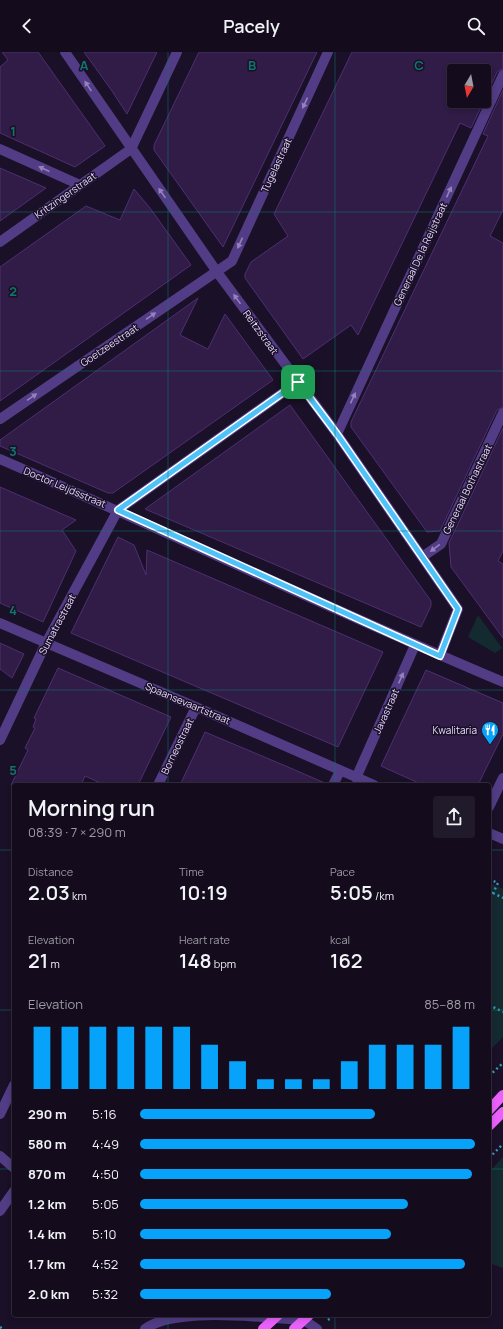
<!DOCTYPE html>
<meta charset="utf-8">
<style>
:root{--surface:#140c1d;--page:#211a2a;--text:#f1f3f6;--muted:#9d9ba4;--line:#332c3b;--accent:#07a2fa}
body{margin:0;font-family:Manrope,sans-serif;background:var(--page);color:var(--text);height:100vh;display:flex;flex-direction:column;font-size:15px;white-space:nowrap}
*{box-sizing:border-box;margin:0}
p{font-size:13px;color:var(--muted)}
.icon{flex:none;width:22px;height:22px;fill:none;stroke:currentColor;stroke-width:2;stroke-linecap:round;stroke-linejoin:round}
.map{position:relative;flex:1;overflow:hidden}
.side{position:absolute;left:12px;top:731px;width:479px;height:534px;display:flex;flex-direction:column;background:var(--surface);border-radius:4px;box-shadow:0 2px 6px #0003,0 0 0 1px var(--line)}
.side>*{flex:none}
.needle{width:26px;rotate:190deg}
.fabs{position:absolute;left:447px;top:12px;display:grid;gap:8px}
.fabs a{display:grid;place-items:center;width:44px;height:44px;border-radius:4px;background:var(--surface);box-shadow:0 2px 6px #0003,0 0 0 1px var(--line);font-size:20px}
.pin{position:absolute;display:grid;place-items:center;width:34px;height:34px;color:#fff;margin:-17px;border-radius:8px;box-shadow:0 2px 6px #0006}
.round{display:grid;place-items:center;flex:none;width:42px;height:42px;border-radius:4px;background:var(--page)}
.overview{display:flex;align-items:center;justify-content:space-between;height:68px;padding:0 16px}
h1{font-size:22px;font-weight:600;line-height:30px}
.stats{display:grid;grid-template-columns:repeat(3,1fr);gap:6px;height:68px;padding:4px 16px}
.stats div{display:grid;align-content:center}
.stats b{font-size:20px;font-weight:600}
.stats small{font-size:11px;font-weight:400}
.stats p{font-size:11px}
.chart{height:112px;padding:8px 16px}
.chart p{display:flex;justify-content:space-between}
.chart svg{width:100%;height:72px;margin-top:4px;stroke:var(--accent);stroke-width:6}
ul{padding:0 16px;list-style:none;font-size:13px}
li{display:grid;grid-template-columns:64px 48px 1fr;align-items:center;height:30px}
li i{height:10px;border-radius:5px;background:var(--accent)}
header{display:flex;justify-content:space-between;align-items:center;height:52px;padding:0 16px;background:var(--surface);font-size:18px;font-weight:600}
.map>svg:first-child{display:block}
</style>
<header><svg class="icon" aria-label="back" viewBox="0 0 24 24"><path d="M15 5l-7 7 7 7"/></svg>Pacely<svg class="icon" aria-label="search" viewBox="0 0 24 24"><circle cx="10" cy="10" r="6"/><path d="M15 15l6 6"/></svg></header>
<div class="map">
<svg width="503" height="1277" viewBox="0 0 503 1277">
<rect width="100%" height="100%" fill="#1a1027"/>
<path fill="#132a31" d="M478,563L502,596L495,601L468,585Z
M489,830L503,837V985L489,999Z
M503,1105V1216L489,1211V1120Z"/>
<path fill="#301c47" stroke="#4e2f73" d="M2,0H38L105,94L75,115L0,81V15L8,8Z
M84,0H157L127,62L112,39Z
M199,0H317L223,195L154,98V93Z
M352,0H503V17L500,18L497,20L484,49V19H454V49H484L471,76L460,71L358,283L351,273L303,307L245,226V222L251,210L288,184L274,162Z
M503,38V158L490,184L503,191V355L497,358L440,479L427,480L351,375V370L488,84L483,82Z
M0,116L46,136L0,169Z
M134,137L150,156L191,213L0,349V215L86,154L120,168Z
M198,246L180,283L208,297L225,262L273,328L113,441H108L0,394V388Z
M290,353L431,549V554L421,575L145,457Z
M503,376V499L498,509L503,512V586L451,515L449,491Z
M0,435L76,468L62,478L76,499L43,570L0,551Z
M118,485L134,493L146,523L147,498L383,600L338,695L71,581Z
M0,591L24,602L12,626L0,617Z
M58,616L171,665L138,733H105L85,724L81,733H11L28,698L25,696L35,676L33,675L36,667L34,666Z
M426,618L503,651V682L478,733H423L381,714Z
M205,680L288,715L327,732V733H180Z"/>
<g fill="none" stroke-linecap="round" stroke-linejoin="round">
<path stroke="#329cb6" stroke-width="2.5" stroke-dasharray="2 3" stroke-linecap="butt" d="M489,827L498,831L489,849
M493,841L503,846
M489,953L503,960
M489,1024L503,1011
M489,1106L503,1092
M328,1268L334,1263
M0,1275L3,1277"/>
<path stroke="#523c85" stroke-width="10" d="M65,0L217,220L337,382L458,557L440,603
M0,97L80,133
M0,190L131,97L177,0
M0,367L232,209L328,0
M337,382L503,23
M0,407C168,480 334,559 503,630
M422,505L441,492L503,361
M0,571L196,655L374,733
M0,688L46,591L118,458L298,330
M356,726L415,593
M158,733L196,655
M333,733L340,719
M489,755L503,726
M489,781L503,787
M0,1062L14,1033
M0,1104L14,1116
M0,1159L14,1139
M304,1268L317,1277
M145,1277C175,1254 266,1266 304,1268"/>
<path stroke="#ea60fc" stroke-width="10" d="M489,1058L503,1043
M489,1074L503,1060
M263,1277L278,1263
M294,1277L309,1263"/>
</g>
<defs><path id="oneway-solid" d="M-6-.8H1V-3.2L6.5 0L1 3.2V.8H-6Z"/></defs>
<g fill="#9582bb">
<use href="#oneway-solid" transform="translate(88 34) rotate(-124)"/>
<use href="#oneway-solid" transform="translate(305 51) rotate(115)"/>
<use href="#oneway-solid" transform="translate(44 117) rotate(-156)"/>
<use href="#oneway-solid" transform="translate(449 140) rotate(-65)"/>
<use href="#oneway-solid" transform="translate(162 141) rotate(-125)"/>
<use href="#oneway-solid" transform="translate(240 191) rotate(115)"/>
<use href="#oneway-solid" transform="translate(237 247) rotate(-126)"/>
<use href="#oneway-solid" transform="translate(151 264) rotate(-34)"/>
<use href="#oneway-solid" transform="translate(32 345) rotate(-34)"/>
<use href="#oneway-solid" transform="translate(353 346) rotate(-65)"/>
<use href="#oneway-solid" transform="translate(435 496) rotate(143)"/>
<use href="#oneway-solid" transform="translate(401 626) rotate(-66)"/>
</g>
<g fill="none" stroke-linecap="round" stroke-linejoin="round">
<defs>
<path id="route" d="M298,330L337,382L458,557L440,604L118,458Z"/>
</defs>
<use href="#route" stroke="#fff" stroke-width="8"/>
<use href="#route" stroke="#4fc3f7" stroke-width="5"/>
</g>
<path fill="none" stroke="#0f766e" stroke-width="1" stroke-opacity="0.55" d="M168,0V733M335,0V733M0,160H503M0,319H503M0,479H503M0,638H503M0,798H14M489,798H503M0,958H14M489,958H503M0,1117H14M489,1117H503M168,1263V1277M335,1263V1277"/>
<defs>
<symbol id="restaurant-pin" viewBox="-11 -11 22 30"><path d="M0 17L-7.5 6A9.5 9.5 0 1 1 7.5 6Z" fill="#07a2fa" stroke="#1a1027"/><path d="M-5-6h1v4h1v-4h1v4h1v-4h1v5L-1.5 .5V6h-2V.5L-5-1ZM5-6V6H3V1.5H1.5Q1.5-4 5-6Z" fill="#fff"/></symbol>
</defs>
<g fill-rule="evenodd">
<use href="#restaurant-pin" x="480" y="668" width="20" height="27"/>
</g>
<g text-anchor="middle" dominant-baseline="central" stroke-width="3" stroke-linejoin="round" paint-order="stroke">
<g font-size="10" fill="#e6d7fe" stroke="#1a1027">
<text transform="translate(276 113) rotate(-65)">Tugelastraat</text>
<text transform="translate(65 143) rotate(-35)">Kritzingerstraat</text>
<text transform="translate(420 202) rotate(-65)">Generaal De la Reijstraat</text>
<text transform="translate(261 280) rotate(54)">Reitzstraat</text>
<text transform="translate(109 293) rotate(-34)">Goetzeestraat</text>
<text transform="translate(65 435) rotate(23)">Doctor Leijdsstraat</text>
<text transform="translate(467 437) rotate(-64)">Generaal Bothastraat</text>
<text transform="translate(57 572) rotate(-62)">Sumatrastraat</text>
<text transform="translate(188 651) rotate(23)">Spaansevaartstraat</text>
<text transform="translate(386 659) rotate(-66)">Javastraat</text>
<text transform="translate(177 694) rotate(-64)">Borneostraat</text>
</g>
<g font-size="10" fill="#e6d7fe" stroke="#1a1027" text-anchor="end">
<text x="477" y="678">Kwalitaria</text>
</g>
</g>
<g font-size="13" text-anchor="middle" font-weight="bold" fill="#0f766e" stroke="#1a1027" stroke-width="3" stroke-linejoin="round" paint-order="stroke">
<text x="84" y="18">A</text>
<text x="252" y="18">B</text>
<text x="419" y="18">C</text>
<text x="13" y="84">1</text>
<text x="13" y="244">2</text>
<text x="13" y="404">3</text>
<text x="13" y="563">4</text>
<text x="13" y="723">5</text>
</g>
</svg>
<div class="fabs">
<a><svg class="needle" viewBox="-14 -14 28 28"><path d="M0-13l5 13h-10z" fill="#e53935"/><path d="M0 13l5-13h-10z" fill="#9d9ba4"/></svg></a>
</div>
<div class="pin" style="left:298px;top:330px;background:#1e9e55"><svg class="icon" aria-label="arrive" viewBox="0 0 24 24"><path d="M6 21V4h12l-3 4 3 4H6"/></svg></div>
<section class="side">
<div class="overview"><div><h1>Morning run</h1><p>08:39 · 7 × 290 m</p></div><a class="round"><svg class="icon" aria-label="share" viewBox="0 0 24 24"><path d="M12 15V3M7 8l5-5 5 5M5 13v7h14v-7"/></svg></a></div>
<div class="stats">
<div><p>Distance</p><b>2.03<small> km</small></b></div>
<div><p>Time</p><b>10:19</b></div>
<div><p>Pace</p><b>5:05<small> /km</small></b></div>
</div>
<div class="stats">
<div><p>Elevation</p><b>21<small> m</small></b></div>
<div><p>Heart rate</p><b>148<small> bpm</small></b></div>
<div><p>kcal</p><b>162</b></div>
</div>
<div class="chart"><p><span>Elevation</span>85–88 m</p>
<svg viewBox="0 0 160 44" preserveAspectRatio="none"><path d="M5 44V6M15 44V6M25 44V6M35 44V6M45 44V6M55 44V6M65 44V17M75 44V27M85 44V38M95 44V38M105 44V38M115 44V27M125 44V17M135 44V17M145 44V17M155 44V6"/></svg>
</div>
<ul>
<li><b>290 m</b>5:16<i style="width:70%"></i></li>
<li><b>580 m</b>4:49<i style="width:100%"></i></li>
<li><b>870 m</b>4:50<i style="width:99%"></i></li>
<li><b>1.2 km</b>5:05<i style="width:80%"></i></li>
<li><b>1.4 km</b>5:10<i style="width:75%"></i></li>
<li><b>1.7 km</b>4:52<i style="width:97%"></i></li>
<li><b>2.0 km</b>5:32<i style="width:57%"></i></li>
</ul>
</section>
</div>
